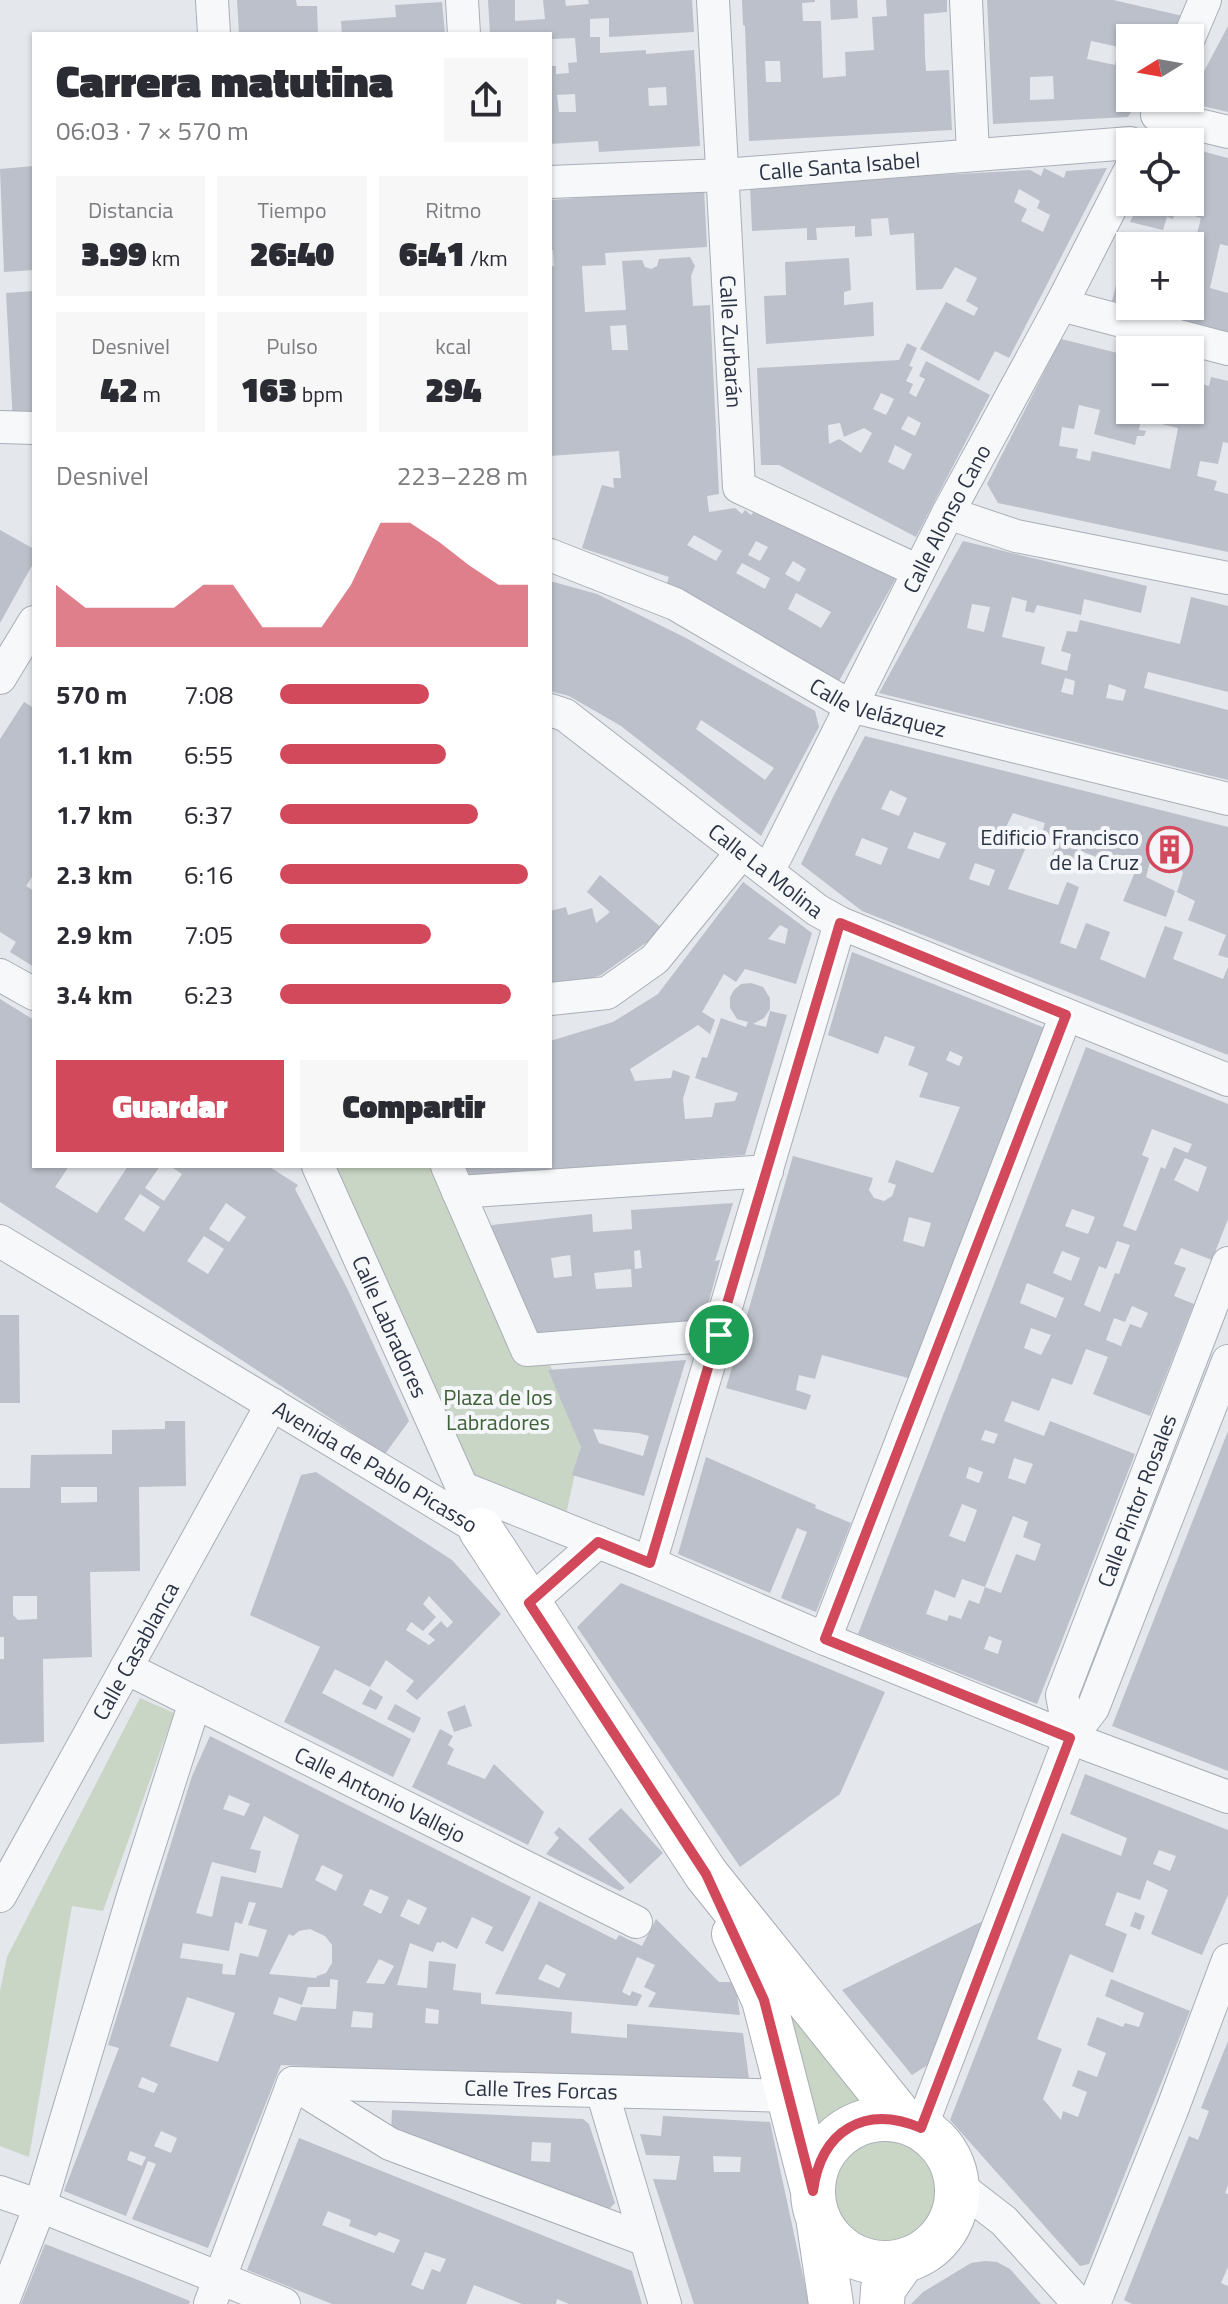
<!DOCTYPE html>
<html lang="es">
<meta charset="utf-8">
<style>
:root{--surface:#fff;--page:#f7f7f7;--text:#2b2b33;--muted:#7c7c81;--accent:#d1495b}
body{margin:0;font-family:"Titillium Web",sans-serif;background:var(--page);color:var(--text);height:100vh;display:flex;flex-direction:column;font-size:30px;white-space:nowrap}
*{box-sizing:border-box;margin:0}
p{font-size:26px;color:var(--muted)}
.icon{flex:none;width:44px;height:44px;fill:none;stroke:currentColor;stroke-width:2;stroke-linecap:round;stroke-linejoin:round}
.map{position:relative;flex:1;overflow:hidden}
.details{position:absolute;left:32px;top:32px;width:520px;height:1136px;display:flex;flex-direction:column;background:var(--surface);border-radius:0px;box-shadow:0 2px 6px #0004}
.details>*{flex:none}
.needle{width:52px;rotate:259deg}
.buttons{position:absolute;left:1116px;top:24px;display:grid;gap:16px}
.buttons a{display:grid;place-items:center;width:88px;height:88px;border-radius:0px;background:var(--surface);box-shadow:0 2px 6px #0004;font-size:40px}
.pin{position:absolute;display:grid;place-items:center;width:68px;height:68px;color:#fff;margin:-34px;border:4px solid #fff;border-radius:50%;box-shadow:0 2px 8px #0007}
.round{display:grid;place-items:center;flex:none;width:84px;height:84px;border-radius:0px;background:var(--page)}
.headline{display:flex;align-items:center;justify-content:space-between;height:136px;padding:0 24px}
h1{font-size:44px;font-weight:800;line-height:60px}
.stats{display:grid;grid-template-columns:repeat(3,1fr);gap:12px;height:136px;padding:8px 24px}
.stats div{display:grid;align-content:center;border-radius:0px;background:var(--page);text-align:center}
.stats b{font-size:34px;font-weight:800}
.stats small{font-size:22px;font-weight:400}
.stats p{font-size:22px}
.chart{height:224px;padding:16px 24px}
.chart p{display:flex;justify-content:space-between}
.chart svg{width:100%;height:144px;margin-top:8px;fill:var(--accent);opacity:.7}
.action{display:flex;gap:16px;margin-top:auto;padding:16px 24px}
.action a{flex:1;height:92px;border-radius:0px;background:var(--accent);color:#fff;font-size:32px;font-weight:800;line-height:92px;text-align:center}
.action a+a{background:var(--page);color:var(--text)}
ul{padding:0 24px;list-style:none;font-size:26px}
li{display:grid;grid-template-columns:128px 96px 1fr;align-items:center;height:60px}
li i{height:20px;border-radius:10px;background:var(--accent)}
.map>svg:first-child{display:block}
</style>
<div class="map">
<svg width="1228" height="2304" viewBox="0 0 1228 2304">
<rect width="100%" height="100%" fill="#e4e7ec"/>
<path fill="#c9d6c5" d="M318,1166H447L544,1349L581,1446L563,1528L463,1488Z
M140,1698L174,1713L103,1911L72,1906L29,2157L0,2146V1991L7,1957Z
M745,1937L866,2108C840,2118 830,2124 814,2148Z
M824 2191a60 60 0 1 1 120 0a60 60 0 1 1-120 0Z"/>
<path fill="#bbc0ca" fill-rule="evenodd" d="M237,0H296L297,6H317L318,34H239Z
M488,0H515V21L545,19L543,0H565L566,6L589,4L588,0H692L694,32L609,37V18L590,19V37H600V53L646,50V54L694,50L700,146L599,152L598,141L550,144V66H556V74L569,73L568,63L577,62L575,38L550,39V34H490ZM666,87L667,105L649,106L648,88ZM575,94L576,112H559L557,95Z
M742,0H815V2L802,3L803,21H821L823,78L846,76L845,52L874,50L872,17L887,16L886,0H947V12L924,14L925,57L926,71L949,70L952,130L749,141L745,26L743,25ZM765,61H780L781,82H766Z
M830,0H857L858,18L831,20Z
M987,0H1113L1183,16L1171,38H1130V98H1139L1128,117L993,124ZM1091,41L1119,47L1115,65L1087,59ZM1053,76L1054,99L1030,100V77Z
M442,2L445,34H342L341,21L396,17L395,5Z
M1228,26V112L1198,105L1193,92Z
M1190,148L1228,158V246L1220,244L1210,288L1228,293V333L1137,307L1190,306V255L1196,256L1201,239L1196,238L1201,218L1176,210L1173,219L1167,217L1163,230L1130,222L1140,202H1190Z
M34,166V270L4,272L0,169Z
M1044,168L1064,178L1066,171L1107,168L1009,358L995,351L979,381L920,349L946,302L974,316L978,308L966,301L977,278L955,267L942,289L916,290L914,233L890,235L888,218L871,219L872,236L855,237V226L816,228L817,240H807V228L752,231L750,185L1030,170L1041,176ZM1019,189L1040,201L1037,208L1050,215L1043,232L1021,221L1027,209L1014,202Z
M704,189L707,247L605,253L606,265L582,266L585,312L626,310L622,261L642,260L645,267L651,269L657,266L659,259L690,257L695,266L691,276L693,306L710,305L719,494L707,496L709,512L735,508L742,514L745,510L751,515L755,510L896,578L839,681L667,583L669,577L582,548L602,485L614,488L613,478H621L619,451L550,456V266H554L553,250H550V200ZM626,325L628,350H612L610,326ZM694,535L722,551L716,561L687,545ZM756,541L768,547L760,561L748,555ZM793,561L806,569L799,582L785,574ZM742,563L770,578L765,589L736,573ZM796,593L831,612L821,628L788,609Z
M1126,240L1147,245L1130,246V305L1112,301L1117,281L1122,282L1126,265L1121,264Z
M849,258L851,290L844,292V305L873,302L874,336L766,344L764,296L786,295L785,262Z
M34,291V421L13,423L6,293Z
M1061,339L1130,356V410H1190V381L1209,386L1211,377L1228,381V443L1223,442L1218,464L1200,461L1197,476L1217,481L1214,490L1228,494V552L998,503L987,484ZM1079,405L1100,410L1094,434L1135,445L1137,436H1144L1146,431L1139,430L1141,419L1178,428L1170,469L1092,451L1090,461L1076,458L1078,449L1059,446L1062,427L1074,429Z
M907,343L917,348L909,366L913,367L906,381L913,384L909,393L916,397L925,379L919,376L926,361L990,395L916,537L779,465H761L757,368L899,360ZM881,393L894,399L886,415L873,409ZM908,416L921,423L915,436L901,429ZM840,423L844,437L864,428L872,433L861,453L839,439L829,444L828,425ZM895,445L912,454L904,470L888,462Z
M0,530L34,549V562L0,623Z
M963,541L1147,586L1141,613L1084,599L1081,615L1037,605L1034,613L1025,611L1027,601L1012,597L1002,637L1045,647L1041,664L1067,671L1071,654L1061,651L1067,631L1077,632L1080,620L1180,644L1191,597L1228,606V692L1148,672L1144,688L1228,710V780L879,693ZM972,604L990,607L984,632L967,628ZM1065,678L1075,681L1073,695L1061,692ZM1109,684L1126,690L1123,701L1106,698Z
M550,581L597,594L686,638L815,711L819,727L761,836L621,726L569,696L550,691ZM701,720L774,768L765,780L696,729Z
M24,702L34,708V874L26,886L34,891V967L10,952L16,942L0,932V739Z
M865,736L1228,827V958L1218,955L1226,935L1188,920L1195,901L1177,892L1183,873L1180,867L1155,860L1150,862L1146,877L1175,891L1166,917L1123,901L1135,872L1081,851L1083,835L1067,830L1064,845L1078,850L1071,870L1050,861L1057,843L1041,837L1045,823L1013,813L1006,827L1032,833L1008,889L1058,905L1067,882L1079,887L1060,943L1076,949L1086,923L1110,932L1100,959L1145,978L1165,926L1183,932L1173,959L1223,979L1228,967V1055L862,911L801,864L833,797ZM890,790L907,798L899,816L881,809ZM914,832L946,843L939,859L907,848ZM862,838L888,848L881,865L855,855ZM975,863L995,870L989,886L969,879Z
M600,875L664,930L601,975L550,991V911L566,907L568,915L592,908L596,923L610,912L587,892Z
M743,882L812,933L796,984L745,969L736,982L724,974L702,1012L715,1020L710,1034L698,1025L630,1069L635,1081L671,1078L673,1070L690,1076L683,1099L685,1119L712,1117L715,1103L735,1101L738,1093L695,1078L702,1057L707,1058L721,1018L746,1027L748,1022L737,1019L730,1008V997L734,990L741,984L751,983L763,987L770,998V1009L764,1018L753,1024L766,1027L770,1011L787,1015L745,1155L465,1176L461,1166H550V1041L613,1022L658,994ZM780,925L788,929L785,944L768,939Z
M852,952L1045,1028L908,1378L822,1355L815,1379L799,1375L796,1390L811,1395L806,1410L726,1388L793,1156L873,1178L869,1190L874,1198L884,1201L892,1196L896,1185L888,1182L896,1160L933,1173L960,1107L919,1097L928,1073L908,1065L915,1047L885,1036L878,1054L828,1035ZM950,1051L963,1057L959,1066L946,1060ZM909,1217L931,1223L924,1247L903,1241Z
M0,999L34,1020V1166H69L55,1187L97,1213L128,1166H160L145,1188L164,1201L182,1174L170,1166H268L298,1185L295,1189L348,1290L409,1421L385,1454L0,1202ZM140,1194L160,1207L144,1232L124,1219ZM226,1203L246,1217L229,1242L209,1229ZM204,1236L224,1249L208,1274L187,1261Z
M1086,1047L1228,1104V1219L1212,1260L1181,1248L1174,1264L1186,1268L1174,1296L1194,1304L1150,1416L1093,1394L1108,1357L1086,1349L1072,1385L1052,1378L1039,1411L1012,1401L1004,1421L1044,1436L1050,1421L1135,1454L1037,1704L858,1634ZM1152,1129L1192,1144L1188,1153L1174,1147L1165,1169L1161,1167L1136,1231L1123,1226L1149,1158L1142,1155ZM1185,1158L1207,1167L1198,1192L1174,1180ZM1072,1209L1095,1217L1088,1234L1065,1226ZM1117,1241L1130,1245L1119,1274L1115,1273L1100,1312L1084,1305L1099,1266L1106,1269ZM1062,1251L1080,1258L1071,1281L1053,1273ZM1027,1283L1064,1298L1056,1318L1020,1303ZM1132,1306L1148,1313L1141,1328L1130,1324L1121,1346L1106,1340L1114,1318L1125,1322ZM1031,1328L1051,1335L1041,1355L1024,1348ZM985,1430L998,1434L994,1444L981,1440ZM1014,1458L1033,1464L1025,1484L1008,1478ZM969,1467L983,1472L979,1483L966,1478ZM962,1504L977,1510L965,1542L949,1536ZM1013,1516L1028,1522L1023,1537L1041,1544L1035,1561L1016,1554L1001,1593L985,1587L979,1604L969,1600L961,1619L949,1615L947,1621L926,1614L935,1590L955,1598L962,1579L985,1587ZM989,1636L1002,1641L998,1654L984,1649Z
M733,1203L715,1261L720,1260L702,1327L535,1334L489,1230L492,1225L592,1214L593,1232L632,1229L631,1210ZM640,1250L642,1268L635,1269L634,1251ZM570,1255L572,1276L554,1278L551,1258ZM631,1269L632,1287L596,1289L594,1273Z
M0,1315H19L20,1403H0Z
M686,1360L644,1496L572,1475L581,1447L548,1370ZM593,1429L638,1433L649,1436L643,1456L599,1443Z
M165,1421H185L186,1486L139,1487L140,1571L90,1572L92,1657L43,1659L44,1742L0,1744V1659H4V1637H0V1488H30L31,1455L112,1454V1430L165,1429ZM61,1487H97V1502L61,1503ZM13,1596H37V1619L18,1620L13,1615Z
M1228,1431V1771L1112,1726Z
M706,1457L816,1505L815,1508L851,1523L816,1612L781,1598L807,1532L797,1528L770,1593L678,1554Z
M316,1472L452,1560L501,1614L417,1700L406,1691L414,1681L386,1660L370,1687L335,1669L322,1693L411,1739L393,1777L284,1722L320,1647L250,1615L301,1475ZM429,1596L453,1622L447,1628L441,1621L428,1634L435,1640L429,1645L406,1630L411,1622L423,1631L436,1617L423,1604Z
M621,1583L885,1692L840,1794L740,1867L577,1627Z
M370,1689L383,1697L376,1710L362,1704Z
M395,1704L421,1718L414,1733L387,1719Z
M465,1705L472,1726L454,1732L447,1712Z
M440,1729L453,1736L448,1745L454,1749L447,1764L485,1779L494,1764L544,1812L528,1845L412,1787Z
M210,1736L531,1897L503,1952L485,1943L493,1927L472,1917L457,1949L442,1941L441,1943L437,1942L433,1952L410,1943L397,1985L427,1988L429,1961L456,1964L453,1990L481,1993V2004L572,2012L571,2033L627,2038V2024L743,2033L749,2079L735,2086L281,2065L208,2248L132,2219L156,2164L148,2161L126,2216L64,2191L119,2048L108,2045L192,1776ZM229,1795L250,1804L244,1816L223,1809ZM264,1816L299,1835L282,1888L221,1876L212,1917L196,1913L212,1862L256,1873L261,1851L250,1849ZM322,1865L343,1875L336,1891L315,1880ZM370,1889L389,1897L381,1914L363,1905ZM408,1899L427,1908L419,1925L400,1916ZM249,1902L256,1903L248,1925L267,1930L258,1957L240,1953L235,1975L222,1974L223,1964L180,1958L183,1943L229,1951L235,1922L242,1924ZM310,1929L325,1936L332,1945V1963L326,1973L317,1976L316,1978L269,1974L289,1934L293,1936L299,1931ZM379,1959L394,1966L384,1984L366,1983ZM330,1979L338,1980L336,2009L301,2007L296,2021L273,2014L279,1997L302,2005L308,1987H330ZM187,1997L235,2013L218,2062L170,2046ZM426,2008L439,2010L438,2024L425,2023ZM353,2011L373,2013L372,2028L351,2027ZM142,2077L158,2084L154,2093L138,2087ZM161,2131L177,2138L171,2153L154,2146ZM130,2151L146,2157L142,2166L127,2160Z
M1085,1774L1228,1830V1895L1202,1955L1151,1934L1168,1890L1147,1880L1140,1900L1117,1892L1105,1925L1127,1934L1113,1973L1070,1954L1037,2039L1062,2049L1043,2099L1061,2120L1063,2111L1078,2117L1087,2092L1072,2086L1078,2070L1097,2077L1106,2053L1087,2045L1097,2017L1123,2027L1125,2023L1139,2027L1144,2013L1105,1996L1111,1979L1190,2011L1089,2264L1080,2266L950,2120L1062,1833L1121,1856L1127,1838L1070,1814ZM1159,1850L1176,1856L1170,1871L1153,1864Z
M621,1808L663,1853L630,1884L588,1839Z
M559,1827L578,1844L625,1888L620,1891L546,1854L559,1838L554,1833Z
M539,1901L616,1940L619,1935L642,1946L656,1919L719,1982H735L740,2015L648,2007L656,1993L644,1987L655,1965L637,1957L622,1992L630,1996L632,1991L642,1995L637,2006L495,1994ZM546,1964L566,1974L559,1988L538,1979Z
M1135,1912L1145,1916L1140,1930L1130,1926Z
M987,1919L934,2061L912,2075L842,1990Z
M1228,2041V2185L1225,2193L1228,2194V2267L1221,2283L1228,2286V2304H1132L1124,2300L1189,2136L1198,2140L1209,2111L1201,2108Z
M392,2110L583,2119L589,2124L615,2203L605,2213L391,2134ZM532,2142L551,2143L550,2162L531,2161Z
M663,2116L770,2122L809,2304H694L653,2179L676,2180L680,2156L646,2155L640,2134L661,2136ZM713,2156L741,2157L740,2172H714Z
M299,2138L632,2271L642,2304H569L557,2299L556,2304H522L474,2285L466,2304H332L247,2270ZM328,2211L351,2220L349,2226L376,2236L379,2232L400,2240L394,2253L322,2225ZM425,2252L446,2259L440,2272L432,2269L423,2290L411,2285Z
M45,2244L133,2278L190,2301L189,2304H21Z
M985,2261L997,2262L1010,2269L1041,2304H911L923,2292L971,2263Z"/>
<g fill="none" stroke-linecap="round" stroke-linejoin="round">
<defs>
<g id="street">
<path d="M212,0L214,34"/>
<path d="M462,0L464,34"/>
<path id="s1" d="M713,0L739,487L918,571"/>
<path d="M966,0L973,154"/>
<path d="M1189,38L1205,0"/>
<path d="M1157,115L1228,132"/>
<path id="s2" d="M550,182L723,175L1130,143"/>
<path d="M1061,305L1228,349"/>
<path d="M0,427L34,428"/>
<path d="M948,513L1016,536L1228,578"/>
<path id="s3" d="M550,555L675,604L850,706L1228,799"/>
<path d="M0,678L34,622"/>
<path id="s4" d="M550,710L565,715L817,910L840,923L1228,1080"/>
<path id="s5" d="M768,872L948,513L1061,305L1130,170"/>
<path d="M0,975L34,994"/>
<path d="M550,999L607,993L655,959L742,852"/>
<path id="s6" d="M318,1166L470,1505"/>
<path d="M447,1166L527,1350L719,1335"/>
<path d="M458,1192L767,1171"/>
<path id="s7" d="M0,1241L481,1530"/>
<path d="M463,1488L650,1563L825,1639L1070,1738L1228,1797"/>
<path d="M650,1563L840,923"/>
<path d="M529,1603L598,1542"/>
<path d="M825,1639L1066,1015"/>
<path id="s8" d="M126,1668L636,1922"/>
<path id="s9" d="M1070,1738L1062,1695L1228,1263"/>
<path id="s10" d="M0,1896L272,1404"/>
<path id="s11" d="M293,2083L790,2096"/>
<path d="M295,2085L390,2144L646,2240"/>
<path d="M602,2091L665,2304"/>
<path d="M921,2128L1070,1738L1093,1708L1228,1361"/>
<path d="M956,2184L1004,2221L1079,2304"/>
<path d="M0,2192L40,2206L284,2304"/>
<path d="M2,2304L40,2206L133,1896L195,1702"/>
<path d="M210,2304L293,2083"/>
<path d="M1094,2304L1172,2110L1228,1960"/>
</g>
<path id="secondary" d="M481,1530L706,1874L904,2121
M734,1934L764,2000L813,2191
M813 2191a72 72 0 1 1 144 0a72 72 0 1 1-144 0Z
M818,2217L831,2304
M882,2304L883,2289L903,2261"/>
</defs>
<use href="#street" stroke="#a9aeb7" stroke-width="34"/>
<use href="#secondary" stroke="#a9aeb7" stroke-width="46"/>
<use href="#street" stroke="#f7f8fa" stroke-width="32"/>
<use href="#secondary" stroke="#fff" stroke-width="44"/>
</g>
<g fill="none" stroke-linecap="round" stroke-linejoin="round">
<defs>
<path id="route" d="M840,923L1066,1015L825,1639L1070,1738L921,2128C864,2104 821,2131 813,2191L764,2000L706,1874L529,1603L598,1542L650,1563Z"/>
</defs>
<use href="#route" stroke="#fff" stroke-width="16"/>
<use href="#route" stroke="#d1495b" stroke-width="10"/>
</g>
<defs>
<symbol id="building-ring" viewBox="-11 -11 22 22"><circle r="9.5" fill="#f4f6f9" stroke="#d1495b" stroke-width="1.5"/><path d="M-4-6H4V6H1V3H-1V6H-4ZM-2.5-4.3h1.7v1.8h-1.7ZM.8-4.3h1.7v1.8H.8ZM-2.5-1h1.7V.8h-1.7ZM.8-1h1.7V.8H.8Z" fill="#d1495b"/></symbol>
</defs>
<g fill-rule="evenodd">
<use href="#building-ring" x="1144" y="824" width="51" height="51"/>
</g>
<g text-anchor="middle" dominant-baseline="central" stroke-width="8" stroke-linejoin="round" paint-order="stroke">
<g font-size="22" fill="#2b3445" stroke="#f4f6f9">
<text stroke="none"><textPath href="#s2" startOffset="290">Calle Santa Isabel</textPath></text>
<text stroke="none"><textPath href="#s1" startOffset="342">Calle Zurbarán</textPath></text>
<text stroke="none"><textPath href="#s5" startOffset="396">Calle Alonso Cano</textPath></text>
<text stroke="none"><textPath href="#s3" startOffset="364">Calle Velázquez</textPath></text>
<text stroke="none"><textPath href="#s4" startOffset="270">Calle La Molina</textPath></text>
<text stroke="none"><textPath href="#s6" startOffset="176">Calle Labradores</textPath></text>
<text stroke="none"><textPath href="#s7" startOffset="438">Avenida de Pablo Picasso</textPath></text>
<text stroke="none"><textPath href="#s9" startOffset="252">Calle Pintor Rosales</textPath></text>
<text stroke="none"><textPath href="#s10" startOffset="280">Calle Casablanca</textPath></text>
<text stroke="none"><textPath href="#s8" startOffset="284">Calle Antonio Vallejo</textPath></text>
<text stroke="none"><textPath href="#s11" startOffset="248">Calle Tres Forcas</textPath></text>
</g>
<g font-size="22" fill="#2b3445" stroke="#f4f6f9" text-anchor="end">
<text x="1139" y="837">Edificio Francisco<tspan x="1139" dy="25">de la Cruz</tspan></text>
</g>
<g font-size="22" fill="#3f6138" stroke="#f4f6f9">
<text x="498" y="1397">Plaza de los<tspan x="498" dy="25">Labradores</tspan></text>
</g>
</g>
</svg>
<div class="buttons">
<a><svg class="needle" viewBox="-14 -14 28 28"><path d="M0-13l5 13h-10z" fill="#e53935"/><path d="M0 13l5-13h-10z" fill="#7c7c81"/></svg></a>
<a><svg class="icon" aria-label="locate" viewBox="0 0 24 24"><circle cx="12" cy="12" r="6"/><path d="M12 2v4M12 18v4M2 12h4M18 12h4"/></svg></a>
<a>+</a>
<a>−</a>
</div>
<div class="pin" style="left:719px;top:1335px;background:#1e9e55"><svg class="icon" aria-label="arrive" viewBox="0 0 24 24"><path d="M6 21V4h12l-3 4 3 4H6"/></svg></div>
<section class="details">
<div class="headline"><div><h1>Carrera matutina</h1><p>06:03 · 7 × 570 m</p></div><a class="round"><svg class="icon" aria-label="share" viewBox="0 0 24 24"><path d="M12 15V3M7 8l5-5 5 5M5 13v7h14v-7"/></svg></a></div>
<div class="stats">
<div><p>Distancia</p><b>3.99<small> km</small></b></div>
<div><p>Tiempo</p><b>26:40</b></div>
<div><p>Ritmo</p><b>6:41<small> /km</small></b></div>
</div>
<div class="stats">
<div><p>Desnivel</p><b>42<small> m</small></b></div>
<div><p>Pulso</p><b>163<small> bpm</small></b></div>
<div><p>kcal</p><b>294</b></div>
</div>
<div class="chart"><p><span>Desnivel</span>223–228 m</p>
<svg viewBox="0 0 160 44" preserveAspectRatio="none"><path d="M0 44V25L10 32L20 32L30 32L40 32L50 25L60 25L70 38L80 38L90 38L100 25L110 6L120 6L130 12L140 19L150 25L160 25V44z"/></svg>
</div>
<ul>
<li><b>570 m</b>7:08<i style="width:60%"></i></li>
<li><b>1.1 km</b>6:55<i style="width:67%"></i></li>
<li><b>1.7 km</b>6:37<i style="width:80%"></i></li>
<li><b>2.3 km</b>6:16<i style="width:100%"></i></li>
<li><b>2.9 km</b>7:05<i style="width:61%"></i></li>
<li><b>3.4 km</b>6:23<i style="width:93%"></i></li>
</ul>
<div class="action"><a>Guardar</a><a>Compartir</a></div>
</section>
</div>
